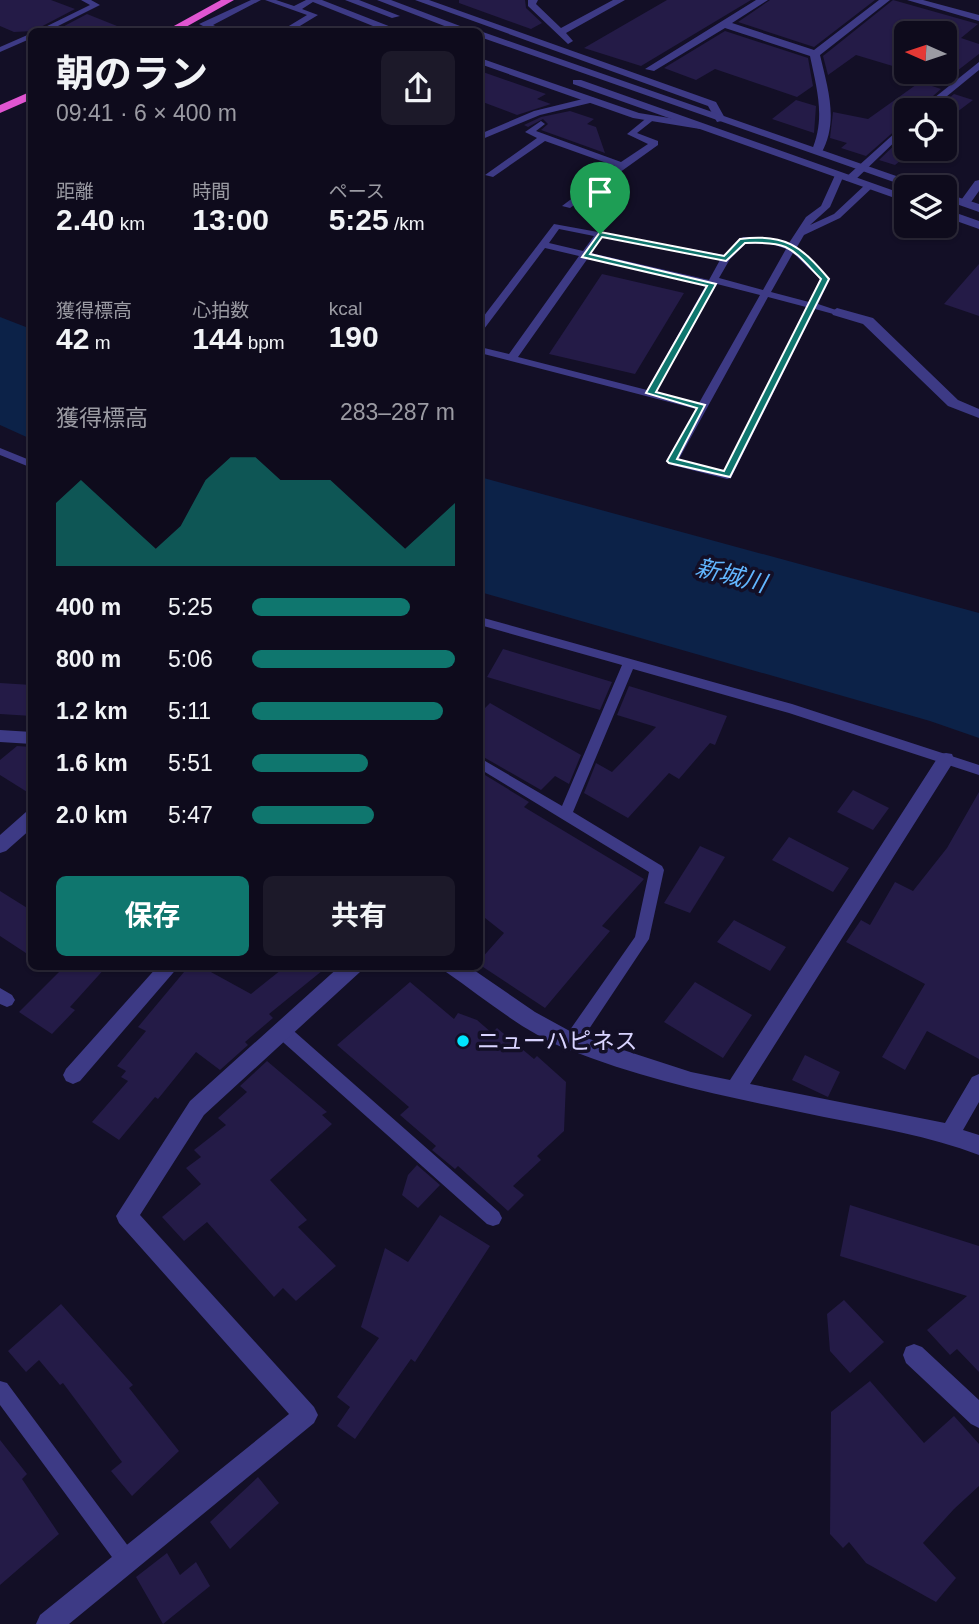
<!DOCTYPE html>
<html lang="ja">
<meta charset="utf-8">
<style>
:root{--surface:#0e0b1c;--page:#1c1929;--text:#f1f3f6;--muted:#9b9ba3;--line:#2e2b3b;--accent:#0f766e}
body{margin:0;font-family:Helvetica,"Noto Sans JP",sans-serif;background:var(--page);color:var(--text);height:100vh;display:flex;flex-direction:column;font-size:26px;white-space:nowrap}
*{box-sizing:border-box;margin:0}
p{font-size:23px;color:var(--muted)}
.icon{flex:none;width:38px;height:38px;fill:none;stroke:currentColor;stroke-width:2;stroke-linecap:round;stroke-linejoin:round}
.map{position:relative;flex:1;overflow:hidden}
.sheet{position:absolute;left:28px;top:28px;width:455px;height:942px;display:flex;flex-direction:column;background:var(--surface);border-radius:10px;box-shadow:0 2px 5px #0004,0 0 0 2px var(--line)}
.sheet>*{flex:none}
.needle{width:46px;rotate:273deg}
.buttons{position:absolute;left:894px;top:21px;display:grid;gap:14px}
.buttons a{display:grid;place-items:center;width:63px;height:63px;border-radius:10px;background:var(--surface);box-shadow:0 2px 5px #0004,0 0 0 2px var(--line);font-size:35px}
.pin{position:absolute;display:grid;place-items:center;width:60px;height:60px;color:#fff;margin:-72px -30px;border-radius:50% 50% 50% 0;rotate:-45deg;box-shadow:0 0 7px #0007}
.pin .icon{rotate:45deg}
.round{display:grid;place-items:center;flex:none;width:74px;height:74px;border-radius:10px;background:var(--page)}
.overview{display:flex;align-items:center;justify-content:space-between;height:119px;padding:0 28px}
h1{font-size:38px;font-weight:700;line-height:52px}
.figures{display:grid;grid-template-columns:repeat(3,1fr);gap:10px;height:119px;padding:7px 28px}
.figures div{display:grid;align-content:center}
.figures b{font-size:30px;font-weight:700}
.figures small{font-size:19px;font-weight:400}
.figures p{font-size:19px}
.chart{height:196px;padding:14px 28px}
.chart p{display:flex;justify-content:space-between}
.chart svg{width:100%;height:126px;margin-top:7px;fill:var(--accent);opacity:.7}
.primary-button{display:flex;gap:14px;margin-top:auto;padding:14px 28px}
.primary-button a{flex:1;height:80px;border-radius:10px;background:var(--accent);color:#fff;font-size:28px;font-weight:700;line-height:80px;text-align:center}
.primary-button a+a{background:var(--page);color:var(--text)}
ul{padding:0 28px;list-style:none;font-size:23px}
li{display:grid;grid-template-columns:112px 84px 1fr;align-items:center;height:52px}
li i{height:18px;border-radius:9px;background:var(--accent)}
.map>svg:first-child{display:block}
</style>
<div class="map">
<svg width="979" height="1624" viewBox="0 0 979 1624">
<rect width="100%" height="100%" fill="#130f26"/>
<path fill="#0c2248" d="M0,317L31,329V439L0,425Z
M480,477L979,613V738L930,721L480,592Z"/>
<path fill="#241b47" d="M0,0H51L75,9L33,31L14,32L0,26Z
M459,0H525L526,8L542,23L531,29L459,3Z
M667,0H751L641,66L584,48Z
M770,0H875L814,47L738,22Z
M893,0L978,24L961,38L979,44V54L944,81L913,72H945V33H906V70L856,55L828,75L823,56Z
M87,14L127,30V32H53Z
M725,31L808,58L813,86L797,97L715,69L696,80L664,68Z
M480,71L546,94L537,99L551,104L517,115L480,101Z
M920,82L941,89L917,110H906V121L866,156L841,148L847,143L830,138L833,112L868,119Z
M954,94L973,100L949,118L952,119L945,124V110H934Z
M796,100L816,106L814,133L772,119Z
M570,111L594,119L587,124L596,127L605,153L541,130L548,124L543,119L528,127L524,125L541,117Z
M906,134V149H915L895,165L879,160Z
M979,264V316L944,304Z
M602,274L684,293L635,374L549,354Z
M503,649L612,682L600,710L487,677Z
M0,683L32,685V716L0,714Z
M629,686L727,716L715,745L710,743L679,779L669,773L628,818L584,793L596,763L612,772L656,727L617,715Z
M490,703L581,755L569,784L555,776L541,790L480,755V713Z
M17,746L32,747V795L0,775V760Z
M480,772L529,802L524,807L644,879L602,926L610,931L545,1008L480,965V960L504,933L480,914Z
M853,790L889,808L873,830L837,812Z
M979,792V1059L927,1031L905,1070L882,1057L925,984L846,942L861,920L870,925L895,882L913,891L947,848Z
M789,837L849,868L833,892L772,860Z
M700,846L725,857L690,913L664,903Z
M0,891L32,911V957L0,936Z
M734,920L786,947L770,971L717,942Z
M65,966H107L70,1007L75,1010L52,1034L19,1012Z
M189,966H200L251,994L286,966H328L269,1014L273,1018L245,1042L248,1045L220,1070L196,1052L158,1099L155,1097L119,1140L92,1122L128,1081L121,1077L126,1071L117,1066L146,1031L138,1027Z
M410,982L454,1019L458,1013L477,1020L492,1033L497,1028L534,1059L537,1056L566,1082L564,1131L537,1156L541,1160L513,1186L524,1195L508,1211L458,1166L455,1169L432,1150L436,1146L400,1115L409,1107L337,1045Z
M695,982L752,1015L723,1058L664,1022Z
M805,1055L840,1072L828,1097L792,1080Z
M267,1061L327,1112L322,1115L332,1124L270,1180L307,1220L298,1227L336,1266L296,1301L283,1288L274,1297L207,1222L184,1241L162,1217L201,1184L186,1168L201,1157L194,1150L226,1125L218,1118L247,1092L240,1086Z
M417,1165L440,1185L418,1208L402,1195L408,1175Z
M850,1205L979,1246V1372L957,1349L950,1355L927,1330L967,1296L840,1256Z
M440,1215L490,1246L415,1362L411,1359L355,1439L337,1426L350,1407L337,1397L379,1338L361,1327L385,1248L408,1262Z
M844,1300L884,1342L850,1373L830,1351L827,1314Z
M61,1304L133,1385L129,1388L179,1451L132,1496L111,1471L122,1462L63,1383L60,1385L39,1360L26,1372L8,1351Z
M870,1381L924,1443L954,1416L979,1444V1486L954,1509L923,1543L956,1578L936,1602L866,1563L849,1542L843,1548L830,1534L831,1412Z
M0,1440L27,1474L22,1479L59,1534L0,1585Z
M258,1477L279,1503L230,1549L210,1522Z
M167,1553L180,1575L196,1562L210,1586L163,1624L136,1577Z"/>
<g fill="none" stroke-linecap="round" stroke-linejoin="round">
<path fill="#3d3a85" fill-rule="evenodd" d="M81,0H91L100,5L46,32H35L90,5Z
M251,0H261L213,25L228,32H215L199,24Z
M265,0H276L294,6L306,0H316L302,9L318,15L290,32H279L307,15Z
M32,33V38L0,52V47Z
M591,97L594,98V102L540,115L480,140V134L534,111Z
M649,116L656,118L637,133L658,141V145L570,208L562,206L615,166L545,141L493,177L485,175L537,138L525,132L541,121L545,124L536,131L621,162L648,144L627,134Z
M836,173L844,175L830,207L810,225L834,214L866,184L874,186L840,218L804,235L797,247L830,279L818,304L842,312L837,315L815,309L731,478L727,479L672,465L666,461L696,409L480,353V347L509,354L579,256L545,248L484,329L480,330V321L554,224L724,255L743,237L772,238L789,243L806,217L821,206ZM559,229L594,236L583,251L549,243ZM602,237L720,260L709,280L591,253ZM746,243L772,244L786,249L763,290L719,278L730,259ZM793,253L820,279L809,302L771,292ZM588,258L706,285L647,390L518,357ZM717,284L760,295L699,403L656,392ZM768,297L806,307L724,471L679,459Z
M0,448L32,461V468L0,455Z
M480,617L792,704L979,765V775L789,713L633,669L573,812L662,866L664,870L649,939L577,1047L571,1049L565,1047L563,1042L565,1037L635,937L649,872L480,769V758L562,806L622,665L480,625Z
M0,988L12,995L15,1000L12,1005L7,1007L0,1004Z
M281,1023L287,1025L499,1212L502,1218L499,1224L493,1226L487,1224L275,1035L273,1030L275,1025Z
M0,1381L7,1383L134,1554L137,1561L134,1568L127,1571L120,1568L0,1405Z"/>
<path fill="#3d3a85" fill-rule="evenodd" d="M308,0H322L404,32H388Z
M415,0H429L716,102L726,120L717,122L708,106Z
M528,0H538L536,4L561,28L613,0H625L566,33L573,41L568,44L528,6Z
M756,0H768L732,23L814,50L879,0H890L820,55C828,89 839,122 821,154L811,152C826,119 817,90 810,56L725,28L654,71L645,69Z
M907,0H923L979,15V21Z
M480,58L639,113L700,123L705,126L700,129L633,118L480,64Z
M979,62V70L930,110H919Z
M906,123V131L854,181H846V177Z
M979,180V191L969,205H961L959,203L975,181Z
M837,308L873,318L958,400L979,409V418L948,406L863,324L833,315L831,312Z
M0,730L32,732V744L0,742Z
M946,753L952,754L954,759L952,764L750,1084L945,1123L972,1077L979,1074V1102L963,1130L979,1135V1155C929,1136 876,1127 824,1117C737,1099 650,1082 567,1049C523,1032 484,998 446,972L444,966H468L535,1012L577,1035L691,1072L730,1080L940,754Z
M32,810V828L6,851L0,853V835L26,812Z
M158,966H179L80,1081L73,1084L66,1081L63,1075L66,1069Z
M340,966H362L360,972L204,1115L140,1215L314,1407L318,1415L314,1423L69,1624H36L40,1615L289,1414L119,1223L116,1216L190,1101Z
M914,1344L922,1347L979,1400V1428L971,1424L906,1363L903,1355L906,1347Z"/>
<path fill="#3d3a85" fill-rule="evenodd" d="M345,0H359L400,16L392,18Z
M377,0H391L476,32H460Z
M480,31L922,185L924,187H908L480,37Z
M573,80H581L906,195V202L573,84Z
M945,193L979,204V212L945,200Z
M945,209L979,221V229L945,217Z"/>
<path fill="#e055d1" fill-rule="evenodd" d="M221,0H234L177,32H163Z
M32,91V99L0,113V105Z"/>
</g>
<path fill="#0f766e" stroke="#fff" stroke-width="2" fill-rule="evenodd" d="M600,232L724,256L740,239C785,233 801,246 829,279L730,477L669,463L667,461L697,408L646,393L707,286L582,257ZM602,237L726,261L745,243C790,241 791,248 821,279L724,471L677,459L705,405L656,392L716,284L590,254Z"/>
<circle fill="#00e5ff" stroke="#130f26" stroke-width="2.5" cx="463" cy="1041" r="7"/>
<g text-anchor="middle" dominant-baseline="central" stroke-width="7" stroke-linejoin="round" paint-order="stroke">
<g font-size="23" fill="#d9d4ff" stroke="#130f26" text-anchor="start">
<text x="477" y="1041">ニューハピネス</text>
</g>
<g font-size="24" font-style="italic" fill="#62b6ff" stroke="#130f26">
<text transform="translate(731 575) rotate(14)">新城川</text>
</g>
</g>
</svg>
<div class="buttons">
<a><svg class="needle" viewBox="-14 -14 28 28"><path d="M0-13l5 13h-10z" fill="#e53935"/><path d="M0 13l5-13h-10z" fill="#9b9ba3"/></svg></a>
<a><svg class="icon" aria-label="locate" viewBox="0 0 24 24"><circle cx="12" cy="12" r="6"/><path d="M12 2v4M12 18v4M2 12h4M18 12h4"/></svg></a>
<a><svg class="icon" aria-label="layers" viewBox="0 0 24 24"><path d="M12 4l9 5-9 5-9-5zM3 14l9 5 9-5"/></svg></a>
</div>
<div class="pin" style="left:600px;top:234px;background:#1e9e55"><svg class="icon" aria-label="arrive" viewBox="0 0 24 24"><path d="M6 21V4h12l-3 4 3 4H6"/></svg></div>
<section class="sheet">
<div class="overview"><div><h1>朝のラン</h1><p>09:41 · 6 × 400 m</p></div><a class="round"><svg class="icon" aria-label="share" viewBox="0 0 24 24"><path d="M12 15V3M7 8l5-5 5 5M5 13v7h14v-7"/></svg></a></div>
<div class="figures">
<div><p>距離</p><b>2.40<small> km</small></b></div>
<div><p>時間</p><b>13:00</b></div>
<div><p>ペース</p><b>5:25<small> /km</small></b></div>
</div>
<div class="figures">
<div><p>獲得標高</p><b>42<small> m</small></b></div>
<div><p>心拍数</p><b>144<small> bpm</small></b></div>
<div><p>kcal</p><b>190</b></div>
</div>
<div class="chart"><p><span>獲得標高</span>283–287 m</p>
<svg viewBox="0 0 160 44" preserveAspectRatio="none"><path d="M0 44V22L10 14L20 22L30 30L40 38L50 30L60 14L70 6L80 6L90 14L100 14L110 14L120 22L130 30L140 38L150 30L160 22V44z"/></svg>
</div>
<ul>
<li><b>400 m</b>5:25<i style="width:78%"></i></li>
<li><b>800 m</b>5:06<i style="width:100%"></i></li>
<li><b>1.2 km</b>5:11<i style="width:94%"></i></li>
<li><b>1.6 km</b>5:51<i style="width:57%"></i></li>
<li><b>2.0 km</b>5:47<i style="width:60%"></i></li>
</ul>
<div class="primary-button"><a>保存</a><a>共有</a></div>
</section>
</div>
